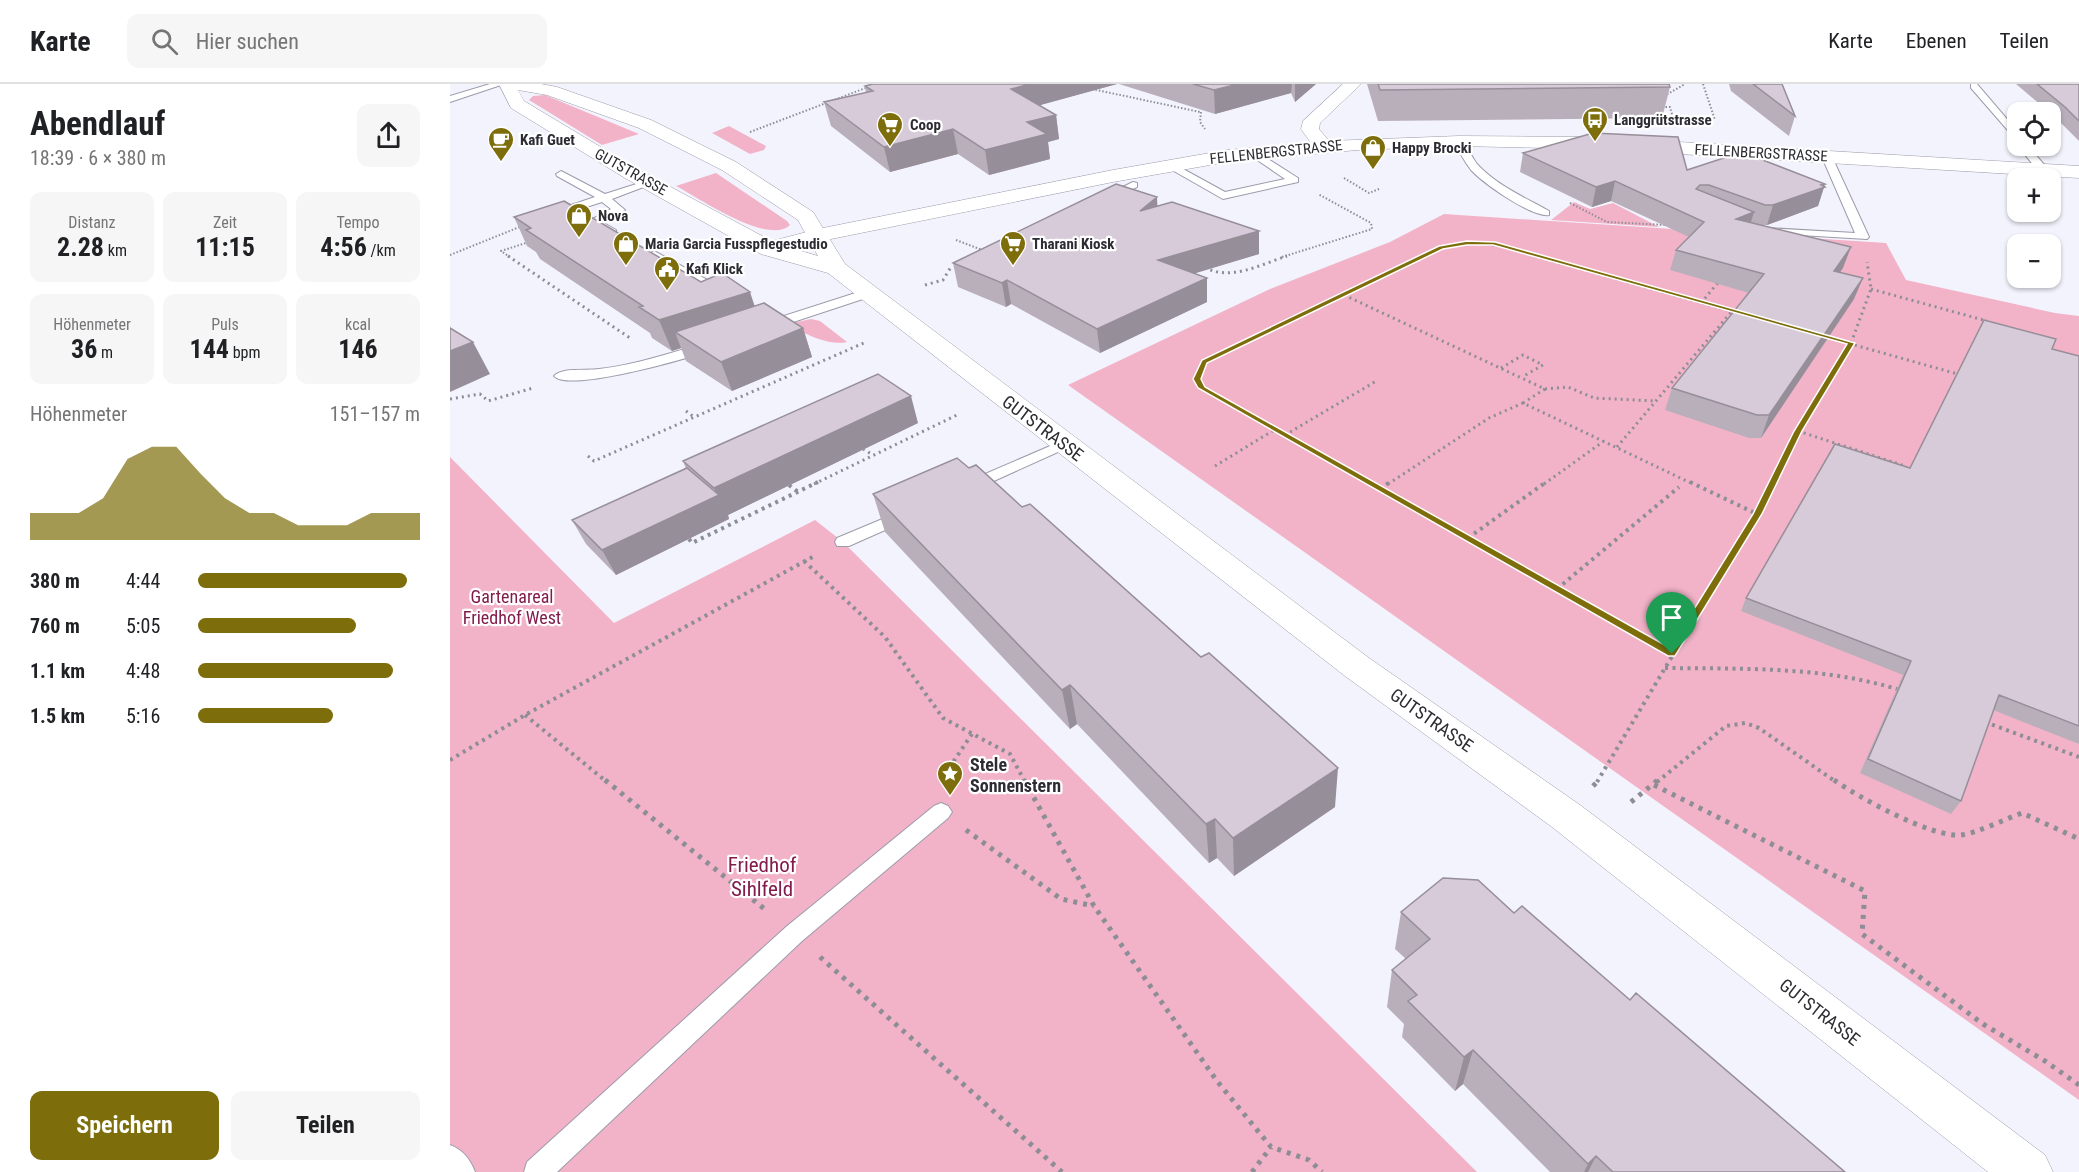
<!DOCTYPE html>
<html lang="de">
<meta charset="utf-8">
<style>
:root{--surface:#fff;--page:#f6f6f6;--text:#202124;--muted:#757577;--line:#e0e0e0;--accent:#7d6e0b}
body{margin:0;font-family:"Roboto Condensed",sans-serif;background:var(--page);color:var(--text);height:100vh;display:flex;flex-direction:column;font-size:22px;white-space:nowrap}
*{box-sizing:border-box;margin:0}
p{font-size:20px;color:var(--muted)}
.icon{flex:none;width:33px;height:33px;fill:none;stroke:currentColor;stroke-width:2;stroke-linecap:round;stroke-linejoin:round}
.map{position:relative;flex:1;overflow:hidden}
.side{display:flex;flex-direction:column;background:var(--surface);width:450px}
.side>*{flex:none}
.tools{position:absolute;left:1557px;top:18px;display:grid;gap:12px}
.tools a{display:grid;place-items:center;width:54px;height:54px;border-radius:12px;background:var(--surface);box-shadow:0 2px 4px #0004;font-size:30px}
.pin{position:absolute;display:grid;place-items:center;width:51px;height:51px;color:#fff;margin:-62px -26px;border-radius:50% 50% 50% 0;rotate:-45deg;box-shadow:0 0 6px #0007}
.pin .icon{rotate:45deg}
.round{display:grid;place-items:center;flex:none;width:63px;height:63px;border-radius:12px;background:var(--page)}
.head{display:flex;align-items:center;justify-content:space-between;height:102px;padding:0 30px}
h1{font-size:33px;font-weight:700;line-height:45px}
.stats{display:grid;grid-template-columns:repeat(3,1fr);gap:9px;height:102px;padding:6px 30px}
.stats div{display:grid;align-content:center;border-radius:12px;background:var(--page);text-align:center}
.stats b{font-size:26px;font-weight:700}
.stats small{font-size:16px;font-weight:400}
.stats p{font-size:16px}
.chart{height:168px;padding:12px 30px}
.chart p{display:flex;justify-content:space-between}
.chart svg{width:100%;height:108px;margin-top:6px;fill:var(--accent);opacity:.7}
.action{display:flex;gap:12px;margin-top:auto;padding:12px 30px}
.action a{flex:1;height:69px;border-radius:12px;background:var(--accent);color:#fff;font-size:24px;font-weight:700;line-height:69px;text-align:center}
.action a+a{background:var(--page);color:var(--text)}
ul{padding:0 30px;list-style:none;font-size:20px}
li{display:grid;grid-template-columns:96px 72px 1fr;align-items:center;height:45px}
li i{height:15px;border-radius:8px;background:var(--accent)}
header{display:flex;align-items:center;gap:36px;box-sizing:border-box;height:84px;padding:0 30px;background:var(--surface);border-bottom:2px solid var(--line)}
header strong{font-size:28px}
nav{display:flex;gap:33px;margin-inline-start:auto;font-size:21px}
.search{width:420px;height:54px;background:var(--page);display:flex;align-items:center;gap:15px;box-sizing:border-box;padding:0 21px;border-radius:12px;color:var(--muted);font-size:22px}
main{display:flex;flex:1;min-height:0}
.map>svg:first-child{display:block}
</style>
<header>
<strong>Karte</strong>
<div class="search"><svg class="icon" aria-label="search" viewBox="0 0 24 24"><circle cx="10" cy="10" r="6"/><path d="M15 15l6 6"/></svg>Hier suchen</div>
<nav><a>Karte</a><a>Ebenen</a><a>Teilen</a></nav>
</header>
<main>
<section class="side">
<div class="head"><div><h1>Abendlauf</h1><p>18:39 · 6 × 380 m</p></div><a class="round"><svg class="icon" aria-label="share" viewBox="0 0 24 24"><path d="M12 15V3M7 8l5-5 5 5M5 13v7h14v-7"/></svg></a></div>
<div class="stats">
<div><p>Distanz</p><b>2.28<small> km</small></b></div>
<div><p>Zeit</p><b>11:15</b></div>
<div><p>Tempo</p><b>4:56<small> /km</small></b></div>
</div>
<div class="stats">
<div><p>Höhenmeter</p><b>36<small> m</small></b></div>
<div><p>Puls</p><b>144<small> bpm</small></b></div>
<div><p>kcal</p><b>146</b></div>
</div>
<div class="chart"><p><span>Höhenmeter</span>151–157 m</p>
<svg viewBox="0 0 160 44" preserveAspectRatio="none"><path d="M0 44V33L10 33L20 33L30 27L40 11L50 6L60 6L70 17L80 27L90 33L100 33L110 38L120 38L130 38L140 33L150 33L160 33V44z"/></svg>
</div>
<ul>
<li><b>380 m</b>4:44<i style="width:94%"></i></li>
<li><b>760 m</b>5:05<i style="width:71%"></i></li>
<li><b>1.1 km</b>4:48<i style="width:88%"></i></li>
<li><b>1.5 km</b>5:16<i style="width:61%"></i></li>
</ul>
<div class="action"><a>Speichern</a><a>Teilen</a></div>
</section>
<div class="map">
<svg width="1629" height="1088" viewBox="0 0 1629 1088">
<rect width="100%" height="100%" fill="#f3f3fd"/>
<path fill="#f2b3c8" d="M95,11L189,50L152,61L79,16L83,12Z
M279,42L316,62L314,66L300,70L262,49Z
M266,89L337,137L340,141C318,162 249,114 226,102Z
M1124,118L1140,125L1163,119L1209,143L1101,136Z
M994,130L1436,159L1456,196L1605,229L1629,232V1016L618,301L820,205L940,158Z
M361,235L370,237L397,258C383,262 350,251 342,239Z
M0,373L164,539L365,436L393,458L1027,1088H0Z"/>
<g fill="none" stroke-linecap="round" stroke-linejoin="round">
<defs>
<path id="lane" d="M40,0H54L0,18V12Z
M1521,0H1527L1568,48V58L1521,4Z
M1005,55H1013C1017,63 1021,72 1027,80C1046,101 1074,113 1099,127V131C1082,134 1033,99 1021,86C1014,77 1009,67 1004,57Z
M1568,62H1578L1597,84V88H1589Z
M804,66L848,94V98L773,115L715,82L724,80L775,108L835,95L800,71L799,69Z
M1377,70L1382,73L1419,153L1417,155L1313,149L1311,147L1317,144L1405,149L1372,73Z
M111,87L155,110L199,96L204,99L162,115L175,126L152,138L166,146V150L162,151L137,138L161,125L152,118L105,133H97V129L145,113L107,92L106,90Z
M683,98L687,99V103L659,116L655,117L650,114Z
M204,167L276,206L278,209L276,212H268L200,174L198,171Z
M418,205L424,209L422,212L322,245H312L310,242L312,239Z
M257,259L264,263L262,266C238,274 120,309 104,292C112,283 137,287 149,285C186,281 221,268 257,259Z
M614,356L619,357L621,360L619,363L524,406H512L510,403L512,400Z
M454,426L460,427L462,431L460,435L399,462H387L385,458L387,454Z
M491,719L498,722L502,728L498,734L352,857L107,1088H74L77,1078L336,843L484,722Z
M0,1061C13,1066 20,1075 25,1088H0Z"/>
<path id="street" d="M893,0H911L870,39L869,45L879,57L1009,52L1145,53L1629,82V94L1145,65L1009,62L907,66L777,78L663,98L371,157L319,171L311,170L308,165L311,160L368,145L663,86L777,66L861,59L851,45L853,37Z"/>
<path id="secondary" d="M49,0H91L107,3L201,36L286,78L363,128L395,180L919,574L1130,721L1595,1071L1603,1088H1538L1102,743L895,592L378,189L311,170L175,94L61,24ZM68,6L97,11L189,44L272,86L348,136L368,172L327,160L189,86L74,17Z"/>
</defs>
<use href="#lane" stroke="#9c9bab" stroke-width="2"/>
<use href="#street" stroke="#9c9bab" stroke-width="1"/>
<use href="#secondary" stroke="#9c9bab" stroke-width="1"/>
<path stroke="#8d8d95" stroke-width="2" stroke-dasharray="1.5 2" stroke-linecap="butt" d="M1253,0L1265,36
M642,5L750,28
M1214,12L1235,0
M1212,23H1220L1223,34
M751,28L750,38L755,45
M300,48L426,0
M894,94L919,109L929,105
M1120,119L1157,138L1216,141
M506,156L535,167
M0,171L72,142
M60,173L51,167L79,158
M832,173L922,145L921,139L868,110
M971,173C1017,151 1043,160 1090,173"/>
<path stroke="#8d8d95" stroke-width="3" stroke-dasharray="2 4" stroke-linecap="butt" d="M58,172L180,254
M1085,172L1288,229
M755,183C779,198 812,180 837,172
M475,201L493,196L501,183
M1421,205L1537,237
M894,211L1095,305L1073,319L1243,400
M1251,219L1270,196
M1376,253L1511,291
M1051,284L1073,271L1093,281L1072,293
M1095,305L1118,303L1144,314L1206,317
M0,315L30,310L38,317L83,304
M236,327L244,333
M1348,347L1455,382
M835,351L928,296
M1167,363L1282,227
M413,365L423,371
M138,372L144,377L416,258
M765,382L824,346
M364,400L509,330
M920,400L752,305L747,295L754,278L974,172
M938,400L1039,334L1073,319
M1094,400L1154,357
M1322,400L1348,347L1401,259L1421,205L1417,178"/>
<path stroke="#8d8d95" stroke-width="4" stroke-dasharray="3 4.5" stroke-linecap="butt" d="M918,398L1222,570
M1240,398L1307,430
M339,401L348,408
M930,405L940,398
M1018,454L1096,398
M239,455L242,459L368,398
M354,477L435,553L493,634L560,670L575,698
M1107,505L1229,403
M1215,584C1294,585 1373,582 1450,606
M75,631L157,698
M1535,638L1629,673
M0,676L75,631L366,471
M491,696L522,650
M1147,698L1307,430L1323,398
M1207,698L1276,642L1295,639L1309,644L1386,698"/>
<path stroke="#8d8d95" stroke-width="5" stroke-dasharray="4 6" stroke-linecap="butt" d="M155,696L317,827
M574,696L644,822L767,997L821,1063L859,1076L872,1088
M1384,696C1408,713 1482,754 1511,751C1527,749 1555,735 1572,729L1629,755
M1204,701L1415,807L1412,850L1533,940L1595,977L1629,1001
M1143,702L1149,696
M1181,718L1208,696
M516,746L611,815L644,822
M370,873L612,1088
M802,1088L821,1063"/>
<use href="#lane" fill="#fff" fill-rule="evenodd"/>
<use href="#street" fill="#fff" fill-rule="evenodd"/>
<use href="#secondary" fill="#fff" fill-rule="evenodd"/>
</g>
<path fill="#b9afbb" d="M423,0H667L590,21L606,31L609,55L598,58L600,75L539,91L508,70L440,88L381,42L374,18L416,9L415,2Z
M669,0H866L845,18L841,9L765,30Z
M917,0H1219L1220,3L1212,34L928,37Z
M1279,0H1332L1345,32L1339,52L1281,7Z
M1566,0H1629V57L1600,28H1599Z
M1073,69L1375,100L1368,122L1317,141H1311L1393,184L1390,188L1404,215L1311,354H1299L1215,326L1222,304L1299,209L1220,186L1226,166L1239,153L1161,117L1142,123L1070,88Z
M707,113V122L809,147V170L744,189L757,194V218L650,269L561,220L556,223L508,203L503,179Z
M64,133L251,198L353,244L362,273L282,307L236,277L231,264L222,267L202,254L200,249L90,175L86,168L77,162Z
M1629,272V660L1543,626L1511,717L1501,730L1410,689L1453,591L1291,527L1296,514L1460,384Z
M468,339L278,431L279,435L166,491L136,460L122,436L236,385L233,377Z
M519,384L885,723L784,792L767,774L759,779L627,640L620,645L435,448L423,410Z
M951,828L1064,829L1180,916L1395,1088H1100L1013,1000L1005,1007L952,953L954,940L937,923L942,886L956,875L945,865Z"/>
<path fill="#968e98" d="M580,0H667L565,28L561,5Z
M788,0H842L841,9L765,30L764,6Z
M845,0H866L845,18Z
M606,31L609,55L598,58L600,75L539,91L535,66L577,38Z
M503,45L508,70L440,88L434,63Z
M1165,97L1161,117L1142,123L1146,103Z
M1375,100L1368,122L1317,141L1323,121Z
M707,113L708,136L690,127Z
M1304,128L1298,148L1286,135Z
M809,147V170L710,200L708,176Z
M1401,163L1393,184L1376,208L1384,187Z
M757,194V218L650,269L647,245Z
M1413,194L1404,215L1311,354L1319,331Z
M557,196L561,220L556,223L552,199Z
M300,208L310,238L225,248L231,264L222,267L209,236Z
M353,244L362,273L282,307L271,278Z
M23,258L40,290L0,308V267Z
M461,312L468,339L278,431L279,435L166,491L152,466L267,411L264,404Z
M620,601L627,640L620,645L612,606Z
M888,684L885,723L784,792L783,754Z
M765,735L767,774L759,779L756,740Z
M1023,966L1013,1000L1005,1007L1014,973Z
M1146,1072L1138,1088H1134L1138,1080Z"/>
<path fill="#d7cbd9" stroke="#968e98" stroke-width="1.5" d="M423,0H580L561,5L606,31L577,38L597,50L535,66L503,45L434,63L374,18L423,7L415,2Z
M743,0H788L764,6Z
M928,0H1219L1220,3L930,6Z
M1303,0H1332L1345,32Z
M1587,0H1629V37L1615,23Z
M1143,49L1228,53L1237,86L1292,68L1375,100L1371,101L1375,103L1323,121H1315L1259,101H1250L1246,105L1304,128L1286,135L1401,163L1384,187L1413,194L1319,331H1307L1222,304L1314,190L1226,166L1254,138L1165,97L1146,103L1073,69Z
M666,100L707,113L690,127L722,118L809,147L708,176L757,194L647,245L557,196L552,199L503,179Z
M114,117L251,198L272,189L300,208L209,236L189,223L193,222L76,146L81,144L64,133Z
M314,219L353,244L271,278L225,248Z
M1534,236L1606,255L1602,265L1629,272V642L1549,611L1511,717L1418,675L1461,577L1296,514L1385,360L1460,384Z
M0,244L23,258L0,267Z
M428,290L461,312L264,404L233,377Z
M507,374L519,384L526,381L572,423L580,420L751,573L759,569L888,684L783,754L765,735L756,740L620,601L612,606L423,410Z
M237,384L269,411L152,466L122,436Z
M993,794L1028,796L1064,829L1072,822L1180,916L1186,909L1395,1088H1163L1146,1072L1138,1080L1023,966L1014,973L958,917L967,911L942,886L980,855L951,828Z"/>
<path fill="#7d6e0b" stroke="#fff" stroke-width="1.5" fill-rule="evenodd" d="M1017,157L1045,158L1405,259L1352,347L1312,430L1225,572H1218L748,304L743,295L752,276L989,162ZM1017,161H1043L1397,260L1344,347L1303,430L1220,564L755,303L751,295L757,279L993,165Z"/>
<defs>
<symbol id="bus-pin" viewBox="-11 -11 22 30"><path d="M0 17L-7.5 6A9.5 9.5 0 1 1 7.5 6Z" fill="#7d6e0b" stroke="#fff"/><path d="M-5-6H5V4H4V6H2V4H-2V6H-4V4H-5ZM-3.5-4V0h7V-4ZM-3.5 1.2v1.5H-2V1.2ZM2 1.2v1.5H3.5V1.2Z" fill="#fff"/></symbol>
<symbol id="supermarket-pin" viewBox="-11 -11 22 30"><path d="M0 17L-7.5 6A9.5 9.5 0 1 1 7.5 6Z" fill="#7d6e0b" stroke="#fff"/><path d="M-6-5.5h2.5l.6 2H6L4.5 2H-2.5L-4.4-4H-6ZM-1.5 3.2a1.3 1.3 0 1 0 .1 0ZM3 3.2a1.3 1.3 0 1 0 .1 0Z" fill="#fff"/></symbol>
<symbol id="cafe-pin" viewBox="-11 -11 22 30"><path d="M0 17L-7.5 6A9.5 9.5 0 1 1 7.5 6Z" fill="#7d6e0b" stroke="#fff"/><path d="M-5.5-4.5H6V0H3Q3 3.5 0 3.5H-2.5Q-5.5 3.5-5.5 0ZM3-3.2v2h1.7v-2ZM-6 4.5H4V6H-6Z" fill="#fff"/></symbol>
<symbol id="shop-pin" viewBox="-11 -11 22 30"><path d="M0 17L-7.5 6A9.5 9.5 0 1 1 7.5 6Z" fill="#7d6e0b" stroke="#fff"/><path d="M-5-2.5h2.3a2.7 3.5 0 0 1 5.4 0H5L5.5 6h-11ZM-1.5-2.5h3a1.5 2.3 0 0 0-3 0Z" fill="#fff"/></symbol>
<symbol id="civic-pin" viewBox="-11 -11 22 30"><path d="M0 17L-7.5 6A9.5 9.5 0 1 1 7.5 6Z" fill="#7d6e0b" stroke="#fff"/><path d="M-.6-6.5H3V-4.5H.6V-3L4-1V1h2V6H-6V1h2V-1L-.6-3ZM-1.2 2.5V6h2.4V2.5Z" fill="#fff"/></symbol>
<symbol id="sight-pin" viewBox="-11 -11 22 30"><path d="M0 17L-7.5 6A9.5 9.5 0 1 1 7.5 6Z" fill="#7d6e0b" stroke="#fff"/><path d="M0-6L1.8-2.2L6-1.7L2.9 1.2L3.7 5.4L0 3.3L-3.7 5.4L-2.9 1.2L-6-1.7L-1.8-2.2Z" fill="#fff"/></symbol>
</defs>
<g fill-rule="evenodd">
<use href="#bus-pin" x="1130" y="21" width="30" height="40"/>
<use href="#supermarket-pin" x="425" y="26" width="30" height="40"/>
<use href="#cafe-pin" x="36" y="41" width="30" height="40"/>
<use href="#shop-pin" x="908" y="49" width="30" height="40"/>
<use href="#shop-pin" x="114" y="117" width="30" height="40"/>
<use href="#shop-pin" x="161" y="145" width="30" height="40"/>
<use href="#supermarket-pin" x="548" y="145" width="30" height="40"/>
<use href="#civic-pin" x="202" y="170" width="30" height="40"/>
<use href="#sight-pin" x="485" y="675" width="30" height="40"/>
</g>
<g text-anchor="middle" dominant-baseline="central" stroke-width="4.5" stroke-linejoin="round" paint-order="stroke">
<g font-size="15" font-weight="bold" fill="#2c2c32" stroke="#fff" text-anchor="start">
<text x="1164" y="36">Langgrütstrasse</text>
<text x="460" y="41">Coop</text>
<text x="70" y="56">Kafi Guet</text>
<text x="942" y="64">Happy Brocki</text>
<text x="148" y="132">Nova</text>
<text x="195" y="160">Maria Garcia Fusspflegestudio</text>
<text x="582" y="160">Tharani Kiosk</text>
<text x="236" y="185">Kafi Klick</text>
</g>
<g font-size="15" fill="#2c2c32" stroke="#fff">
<text transform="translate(826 68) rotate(-6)">FELLENBERGSTRASSE</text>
<text transform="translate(1311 69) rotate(3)">FELLENBERGSTRASSE</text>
<text transform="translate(181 88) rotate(29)">GUTSTRASSE</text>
</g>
<g font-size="18" fill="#2c2c32" stroke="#fff">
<text transform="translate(593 344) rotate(37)">GUTSTRASSE</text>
<text transform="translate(982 636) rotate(35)">GUTSTRASSE</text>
<text transform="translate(1370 928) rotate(38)">GUTSTRASSE</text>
</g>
<g font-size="18" fill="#821c4c" stroke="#fff">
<text x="62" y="512">Gartenareal<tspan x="62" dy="21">Friedhof West</tspan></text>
</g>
<g font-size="18" font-weight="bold" fill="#2c2c32" stroke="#fff" text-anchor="start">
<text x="520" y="680">Stele<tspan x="520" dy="21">Sonnenstern</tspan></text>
</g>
<g font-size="21" fill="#821c4c" stroke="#fff">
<text x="312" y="781">Friedhof<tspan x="312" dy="24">Sihlfeld</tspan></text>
</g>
</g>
</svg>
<div class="tools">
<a><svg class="icon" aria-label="locate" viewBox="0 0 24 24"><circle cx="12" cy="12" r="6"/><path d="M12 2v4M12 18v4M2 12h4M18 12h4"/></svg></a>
<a>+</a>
<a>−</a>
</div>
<div class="pin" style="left:1222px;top:570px;background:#1e9e55"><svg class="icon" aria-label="arrive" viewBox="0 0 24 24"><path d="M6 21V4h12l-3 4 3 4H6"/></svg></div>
</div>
</main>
